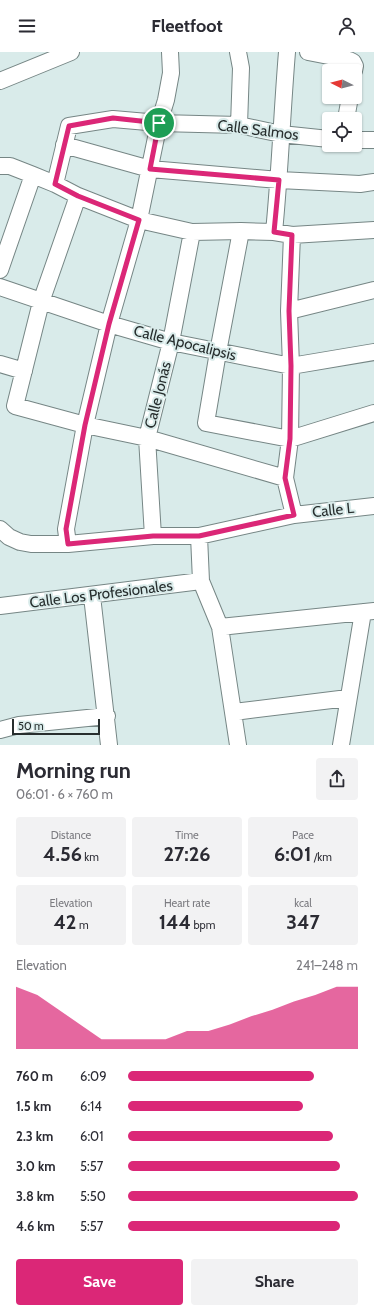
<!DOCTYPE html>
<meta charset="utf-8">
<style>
:root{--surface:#fff;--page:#f2f2f3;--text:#2b2b33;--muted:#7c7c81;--accent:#db2777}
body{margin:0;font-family:Cabin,sans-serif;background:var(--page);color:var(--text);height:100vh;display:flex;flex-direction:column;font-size:15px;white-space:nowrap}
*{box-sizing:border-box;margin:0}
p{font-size:13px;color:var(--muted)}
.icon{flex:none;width:22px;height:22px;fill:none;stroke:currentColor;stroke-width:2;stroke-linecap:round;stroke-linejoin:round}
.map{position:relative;height:693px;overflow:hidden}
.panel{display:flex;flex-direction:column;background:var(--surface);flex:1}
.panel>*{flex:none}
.needle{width:26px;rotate:276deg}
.controls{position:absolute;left:322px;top:12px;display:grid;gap:8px}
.controls a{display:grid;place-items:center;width:40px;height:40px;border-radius:4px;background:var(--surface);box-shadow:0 1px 3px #0004;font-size:20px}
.scale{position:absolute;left:12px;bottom:10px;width:88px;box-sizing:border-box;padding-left:4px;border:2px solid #272e2e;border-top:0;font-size:11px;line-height:14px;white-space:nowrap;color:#272e2e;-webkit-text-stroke:3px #d9ebea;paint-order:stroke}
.pin{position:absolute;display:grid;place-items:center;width:34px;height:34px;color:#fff;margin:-17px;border:2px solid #fff;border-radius:50%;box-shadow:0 1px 4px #0007}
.round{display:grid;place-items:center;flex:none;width:42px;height:42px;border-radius:4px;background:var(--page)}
.overview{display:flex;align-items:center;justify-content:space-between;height:68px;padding:0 16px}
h1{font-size:22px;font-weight:700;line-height:30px}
.figures{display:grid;grid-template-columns:repeat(3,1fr);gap:6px;height:68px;padding:4px 16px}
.figures div{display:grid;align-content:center;border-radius:4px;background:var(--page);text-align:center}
.figures b{font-size:20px;font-weight:700}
.figures small{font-size:11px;font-weight:400}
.figures p{font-size:11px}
.chart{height:112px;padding:8px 16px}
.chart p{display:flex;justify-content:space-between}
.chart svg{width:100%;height:72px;margin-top:4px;fill:var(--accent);opacity:.7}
.action{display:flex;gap:8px;margin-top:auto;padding:8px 16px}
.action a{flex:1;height:46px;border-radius:4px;background:var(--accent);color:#fff;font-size:16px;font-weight:700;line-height:46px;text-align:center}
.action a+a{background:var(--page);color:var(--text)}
ul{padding:0 16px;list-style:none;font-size:13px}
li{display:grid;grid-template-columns:64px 48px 1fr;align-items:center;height:30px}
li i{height:10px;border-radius:5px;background:var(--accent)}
header{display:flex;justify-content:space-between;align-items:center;height:52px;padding:0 16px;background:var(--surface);font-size:18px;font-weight:700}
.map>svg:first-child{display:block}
</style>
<header><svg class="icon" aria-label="menu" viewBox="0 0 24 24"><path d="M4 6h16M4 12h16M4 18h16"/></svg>Fleetfoot<svg class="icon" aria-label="person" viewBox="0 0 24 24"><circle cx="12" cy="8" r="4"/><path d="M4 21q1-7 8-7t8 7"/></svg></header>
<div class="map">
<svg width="374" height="693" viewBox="0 0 374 693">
<rect width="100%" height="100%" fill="#d9ebea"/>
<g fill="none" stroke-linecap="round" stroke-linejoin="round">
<defs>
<path id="minor" d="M238,0L241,16L239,73
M308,0L349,8L353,10L355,14L354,19
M0,29L71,0
M346,67L350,45
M355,88H374
M64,93L150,117L279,128L360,132L374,130
M0,114H10L33,123L55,132L78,144L139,168L192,180L241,179L274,180L292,183L374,178
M55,132L69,74L113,67L159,71L239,73L281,82L329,87
M78,144L41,250L15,354L85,373L147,386L285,426
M241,179L218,300L206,371L290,387L374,361
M274,180C280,120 282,60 287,0
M292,183L289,259L291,314L290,387L285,426L294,463
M0,218L33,123
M0,235L109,272L171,290L291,314L374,300
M289,259L374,238
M0,312L24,319
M0,477L9,485L20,490L31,492H68L153,484H199L294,463L374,454
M153,484L147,386L171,290L192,180
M199,484L201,529L220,575L238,693
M68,492L66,477L85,373L109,272L139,168L159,71L166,48L171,21L170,0
M92,544L109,693
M0,554L201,529
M220,575L374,559
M234,660L348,646
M0,678L19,673L107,664
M341,693L363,560"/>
</defs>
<use href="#minor" stroke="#768685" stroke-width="18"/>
<use href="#minor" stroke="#fff" stroke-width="16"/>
</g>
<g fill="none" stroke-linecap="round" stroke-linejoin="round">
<defs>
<path id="route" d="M113,66L159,71L150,117L279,128L274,180L292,183L289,259L291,314L290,387L285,426L294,463L199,484H153L68,492L66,477L85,373L109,272L139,168L78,144L55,132L69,74Z"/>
</defs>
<use href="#route" stroke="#fff" stroke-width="8"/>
<use href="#route" stroke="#db2777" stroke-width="5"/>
</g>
<g text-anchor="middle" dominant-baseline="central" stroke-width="4" stroke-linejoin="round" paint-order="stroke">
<g font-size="15" fill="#272e2e" stroke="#d9ebea">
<text transform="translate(258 78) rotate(7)">Calle Salmos</text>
<text transform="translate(185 291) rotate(14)">Calle Apocalipsis</text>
<text transform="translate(158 343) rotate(-76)">Calle Jonás</text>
<text transform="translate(333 458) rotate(-6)">Calle L</text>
<text transform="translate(101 542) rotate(-7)">Calle Los Profesionales</text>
</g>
</g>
</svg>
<div class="controls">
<a><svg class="needle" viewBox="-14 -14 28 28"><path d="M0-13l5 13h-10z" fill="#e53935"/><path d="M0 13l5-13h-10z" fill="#7c7c81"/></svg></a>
<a><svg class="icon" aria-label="locate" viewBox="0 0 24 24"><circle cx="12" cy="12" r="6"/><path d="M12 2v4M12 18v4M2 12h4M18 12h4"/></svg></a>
</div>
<div class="scale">50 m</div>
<div class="pin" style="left:159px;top:71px;background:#1e9e55"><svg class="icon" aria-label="arrive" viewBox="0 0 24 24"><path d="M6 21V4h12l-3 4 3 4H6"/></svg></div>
</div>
<section class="panel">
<div class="overview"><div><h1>Morning run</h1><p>06:01 · 6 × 760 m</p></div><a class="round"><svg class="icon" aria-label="share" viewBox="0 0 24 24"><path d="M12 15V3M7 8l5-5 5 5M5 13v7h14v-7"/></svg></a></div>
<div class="figures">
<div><p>Distance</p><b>4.56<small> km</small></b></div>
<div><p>Time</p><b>27:26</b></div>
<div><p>Pace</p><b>6:01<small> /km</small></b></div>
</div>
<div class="figures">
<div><p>Elevation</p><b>42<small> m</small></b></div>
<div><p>Heart rate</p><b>144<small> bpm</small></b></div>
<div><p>kcal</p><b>347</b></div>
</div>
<div class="chart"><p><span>Elevation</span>241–248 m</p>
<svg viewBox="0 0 160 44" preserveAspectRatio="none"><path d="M0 44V6L10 11L20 20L30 29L40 38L50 38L60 38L70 38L80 33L90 33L100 29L110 24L120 20L130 15L140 11L150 6L160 6V44z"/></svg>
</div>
<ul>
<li><b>760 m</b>6:09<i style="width:81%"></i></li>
<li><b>1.5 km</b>6:14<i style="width:76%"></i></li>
<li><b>2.3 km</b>6:01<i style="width:89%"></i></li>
<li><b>3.0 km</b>5:57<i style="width:92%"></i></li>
<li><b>3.8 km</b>5:50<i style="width:100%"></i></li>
<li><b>4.6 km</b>5:57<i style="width:92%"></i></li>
</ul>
<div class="action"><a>Save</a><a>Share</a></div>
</section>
